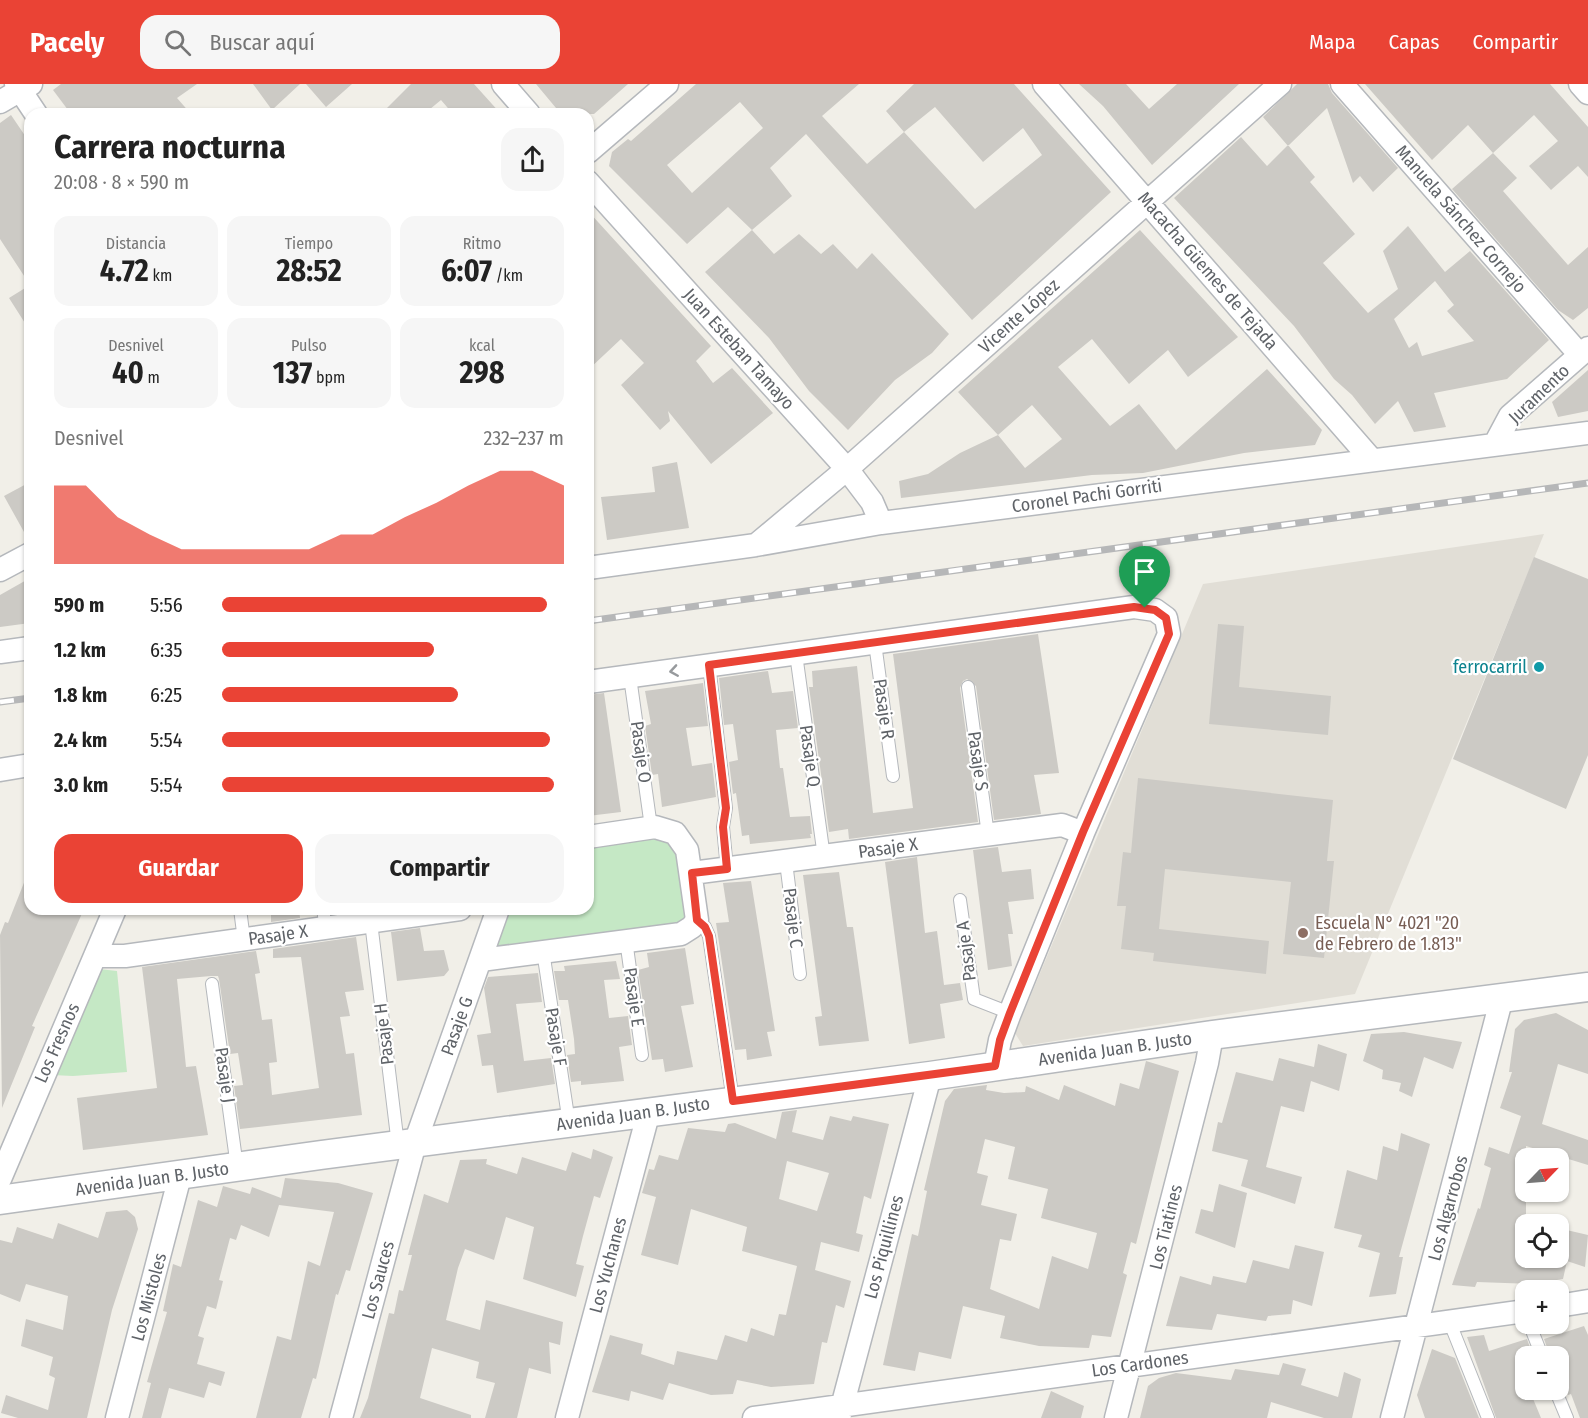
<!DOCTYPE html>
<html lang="es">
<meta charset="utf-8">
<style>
:root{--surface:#fff;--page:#f6f6f6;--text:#222;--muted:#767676;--accent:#ea4335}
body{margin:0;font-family:"Fira Sans Condensed",sans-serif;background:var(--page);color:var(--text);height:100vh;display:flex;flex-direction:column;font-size:22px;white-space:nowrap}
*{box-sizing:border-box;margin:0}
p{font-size:20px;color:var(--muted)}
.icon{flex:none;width:33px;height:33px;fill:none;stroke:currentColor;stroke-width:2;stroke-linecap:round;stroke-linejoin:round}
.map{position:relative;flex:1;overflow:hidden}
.sheet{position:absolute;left:24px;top:24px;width:570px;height:807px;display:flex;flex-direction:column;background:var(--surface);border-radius:18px;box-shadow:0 2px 4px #0004}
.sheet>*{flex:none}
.needle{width:39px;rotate:65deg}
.controls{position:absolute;left:1515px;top:1064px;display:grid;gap:12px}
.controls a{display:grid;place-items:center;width:54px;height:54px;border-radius:12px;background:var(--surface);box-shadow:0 2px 4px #0004;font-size:30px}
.pin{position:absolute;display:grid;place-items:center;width:51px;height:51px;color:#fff;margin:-62px -26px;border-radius:50% 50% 50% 0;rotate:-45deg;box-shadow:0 0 6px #0007}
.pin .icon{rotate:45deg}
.round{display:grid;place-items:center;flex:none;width:63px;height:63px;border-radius:18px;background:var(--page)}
.summary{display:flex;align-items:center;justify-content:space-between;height:102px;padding:0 30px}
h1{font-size:33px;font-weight:700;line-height:45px}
.figures{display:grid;grid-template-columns:repeat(3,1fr);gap:9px;height:102px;padding:6px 30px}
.figures div{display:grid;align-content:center;border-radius:15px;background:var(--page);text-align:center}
.figures b{font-size:30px;font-weight:700}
.figures small{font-size:16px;font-weight:400}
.figures p{font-size:16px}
.chart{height:168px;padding:12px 30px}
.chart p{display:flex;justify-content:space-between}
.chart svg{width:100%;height:108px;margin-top:6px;fill:var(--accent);opacity:.7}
.cta{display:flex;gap:12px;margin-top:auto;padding:12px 30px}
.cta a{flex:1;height:69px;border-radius:18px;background:var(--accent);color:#fff;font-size:24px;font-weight:700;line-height:69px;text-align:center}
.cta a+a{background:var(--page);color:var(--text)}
ul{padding:0 30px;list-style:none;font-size:20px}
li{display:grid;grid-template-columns:96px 72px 1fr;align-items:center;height:45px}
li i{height:15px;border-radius:8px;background:var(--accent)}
header{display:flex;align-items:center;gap:36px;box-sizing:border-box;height:84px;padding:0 30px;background:var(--accent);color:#fff}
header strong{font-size:28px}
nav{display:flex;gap:33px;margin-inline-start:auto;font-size:21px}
.search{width:420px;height:54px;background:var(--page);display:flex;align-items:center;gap:15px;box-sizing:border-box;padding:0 21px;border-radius:18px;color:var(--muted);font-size:22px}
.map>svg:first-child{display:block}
</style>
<header>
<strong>Pacely</strong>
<div class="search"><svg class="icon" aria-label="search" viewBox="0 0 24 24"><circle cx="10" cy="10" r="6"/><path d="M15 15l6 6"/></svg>Buscar aquí</div>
<nav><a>Mapa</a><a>Capas</a><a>Compartir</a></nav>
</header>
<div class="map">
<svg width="1588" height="1334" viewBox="0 0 1588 1334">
<rect width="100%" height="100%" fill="#f1efe8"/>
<path fill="#e1ded6" d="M1544,450L1355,910L1023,962L1015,949L1203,500Z"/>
<path fill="#c5e8c5" d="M675,749L697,836L481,876L498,825H588V753Z
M99,885L117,887L127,988L73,992L52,991Z"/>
<path fill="#cccac5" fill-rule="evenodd" d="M61,0H197L177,14L191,30H71L53,6Z
M253,0H300L272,26Z
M306,0H352L326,23Z
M411,0H474L501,30H453L441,16L424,30H381Z
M536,0H628L594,30H561Z
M696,0H859L822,32L867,80L904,48L886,27L914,0H1014L1111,108L972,236L806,50L770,84L792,112L752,146L728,123L687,160L609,82L612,68L628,55L631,57ZM740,18L763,44L692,109L667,81ZM935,23L983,78L1023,44L1042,71L975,125L904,48Z
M1079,0H1126L1149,25L1177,0H1239L1152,81L1103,22Z
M1297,0H1328L1332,9L1398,84L1373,108L1360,92L1353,99L1327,24L1288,62L1263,33Z
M1365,0H1550L1588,43V93L1578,82L1551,106L1529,82L1558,57L1534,31L1493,69L1468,41L1432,76Z
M11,31L30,59V247L9,214L30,201L0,155V39Z
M1241,53L1267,82L1288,61L1315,93L1310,98L1355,150L1323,179L1368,229L1398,205L1383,167L1408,142L1445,188L1470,167L1549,256L1507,295L1434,309L1446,343L1414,348L1398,317L1375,340L1352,311L1334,295L1294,242L1174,114ZM1435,197L1454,221L1447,227L1474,257L1422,272L1417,258L1409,264L1394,235Z
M1493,69L1517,94L1503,107L1568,181L1588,163V224L1573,236L1558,226L1452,105Z
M588,127L711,262L696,277L713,299L732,284L773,329L711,380L668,327L670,337L660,346L621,301L644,279L621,255L588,286Z
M752,146L774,170L799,150L821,170L833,160L857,185L872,169L949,250L932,269L895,296L848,346L809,307L769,254L705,188Z
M1140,146L1238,253L1188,293L1168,266L1129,300L1092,255L1058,283L1110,342L1139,320L1176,366L1267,285L1322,346L1315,361L1244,369L1143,389L1092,391L901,414L899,397L928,390L960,369L998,351L958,308ZM1032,321L1062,355L1025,384L998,351Z
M1588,286V327L1558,333L1552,318Z
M677,378L689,444L607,456L601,413L655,408L652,383Z
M30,398V457H29L4,412Z
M1534,473L1588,495V671L1566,725L1453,675Z
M30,494V539L0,543V511Z
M1218,540L1244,542L1239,603L1331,612L1328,651L1209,640Z
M1038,550L1059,689L1034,691L1041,730L994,736L976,602L967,595L963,597L960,604L978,738L849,755L848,745L829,748L809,603H813L812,587L857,582L873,729L913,724L893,570Z
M768,587L772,609L793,607L798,644L776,646L780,684H783L790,733L810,732L812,750H810L811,754L750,760L749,751L742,752L736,709L733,710L729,678L738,676L733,640L724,641L719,594Z
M703,599L708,642L686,644L692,682L712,679L716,713L662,723L658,690L652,691L645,642L651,640L645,607Z
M604,609L621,728L588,732V611Z
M1138,694L1333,716L1327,777H1334L1324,874L1283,870L1291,798L1165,785L1159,845L1269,857L1266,890L1153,877L1154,869L1121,865L1126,822H1117L1123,768L1131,769Z
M998,763L1002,788L1031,785L1034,815L1008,818L1013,850H1008L1012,882L988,886L973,766Z
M917,773L925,849L937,847L944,901L960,899L963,916L940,920L945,954L909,960L885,778Z
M29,786L30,825H84L32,942L35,943L2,1024L0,851L5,838L8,839Z
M839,788L847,843H853L869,957L819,962L815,933L822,932L803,791Z
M751,797L775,947L767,948L772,972L747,976L746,965L735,966L716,839L729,838L723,799Z
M271,825H299L300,834L271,838Z
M420,844L424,867L444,866L449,886L444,892L397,897L391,848Z
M356,853L364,906L345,908L350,932L340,933L346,970L354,969L362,1031L240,1045L234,1002L243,1001L238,969L230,970L219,895L218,892H211L177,895L186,983L196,982L208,1051L83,1066L77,1014L157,1004L142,883L256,867L260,889L255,890L262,936L272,935L277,978L269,979L272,1011L319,1004L301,873L273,874V865Z
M685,864L694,920L681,922L693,983L665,988L663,975L652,976L638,886L649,883L647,869Z
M616,877L620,895L604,896L609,934L628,932L632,961L619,963L624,997L581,1001V997L571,998L567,971L575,970L574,955L568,916H559L554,887H565L564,882Z
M538,889L542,918L516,920L524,977L551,974L555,1000L497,1009L493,981L482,982L477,951L491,949L484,904L488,893Z
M1556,929L1588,946V990L1558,980L1542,1040L1588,1056V1081L1526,1062V1082L1520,1099L1526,1101V1173H1558V1144L1588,1151L1585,1183L1567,1177L1563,1195L1533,1200L1477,1198L1475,1203L1452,1201L1478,1124L1480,1125L1491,1084L1484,1081L1489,1063L1509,1070L1521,1032L1500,1024L1512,988H1509L1515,945L1524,936Z
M1404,948L1462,958L1453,985L1424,973L1412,1013L1399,1007L1401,999L1382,995L1383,986L1363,977L1371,950Z
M1318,960L1347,970L1339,1007L1311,997L1304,1028L1281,1022L1266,1083L1302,1093L1295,1120L1241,1102L1248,1076L1212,1067L1218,1038L1222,1039L1236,988L1273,997L1279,974L1314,983Z
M1146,977L1179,987L1136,1160L1131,1158L1123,1189L1127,1191L1111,1253L1092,1251L1089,1264L1039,1262L1000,1254L1005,1232L963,1222L951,1275L919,1268L915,1287L883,1281L912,1150L918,1152L927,1107L924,1106L945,1017L954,1005L987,1001L986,1006L1004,1009L1025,1008L1026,1002L1059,1016L1064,1001L1115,1022L1120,999L1139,1005ZM985,1055L1015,1063L1008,1095L1048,1105L1041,1134L1097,1149L1088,1185L1052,1172L1039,1225L990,1205L1000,1155L1011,1157L1017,1130L981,1121L988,1092L977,1089Z
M797,1026L792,1048L823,1056L830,1032L851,1037L853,1032L889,1040L871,1115L864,1112L856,1149L863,1151L859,1168L821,1158L815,1186L851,1197L844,1224L836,1221L827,1259L822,1258L814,1300L771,1303L737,1296L733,1310L711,1311L669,1299L663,1316L631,1307L629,1317L592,1308L610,1251L643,1260L641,1270L674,1281L677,1267L717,1276L725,1251L747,1258L751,1244L774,1252L779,1230L786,1231L797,1182L742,1167L747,1143L691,1125L678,1181L641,1171L656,1113L642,1109L649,1085L654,1086L659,1071L678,1076L688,1044L725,1048L728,1040L735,1039L776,1055L782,1028ZM787,1077L829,1089L817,1127L779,1115Z
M1401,1049L1430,1060L1399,1173H1403L1396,1210L1369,1213L1380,1169L1358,1163L1362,1151L1334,1144L1347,1086L1377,1096L1383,1062L1398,1067Z
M593,1065L613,1073L600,1114L594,1112L583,1152L576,1180L584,1182L576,1213L523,1195L534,1143L506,1133L494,1176L465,1165L458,1184L446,1236L480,1246L486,1216L563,1238L560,1261L549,1258L551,1290L529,1284L517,1334H485L495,1299L476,1294L479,1278L432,1264L420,1314L471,1331V1334H360L368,1314L389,1229L394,1230L399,1206L403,1207L412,1171H408L424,1110L448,1119L460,1076L487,1075L486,1080L517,1090L522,1073L566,1087L572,1068L591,1075Z
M285,1094L338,1099L373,1109L350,1187L346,1186L338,1211L336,1210L316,1295L313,1294L301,1334H256L277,1252L291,1256L308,1177L320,1182L334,1128L279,1121L269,1153L241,1141L236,1156L230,1154L219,1196L223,1197L216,1225L207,1222L198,1252L204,1254L197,1280L225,1288L221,1302L209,1298L204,1314L169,1304L161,1334H142L151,1299L147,1298L167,1228L163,1227L173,1180L181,1183L198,1116L217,1123L223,1102L250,1110L252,1103L281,1114Z
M1219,1100L1247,1109L1235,1164L1195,1149L1201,1125L1213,1128Z
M127,1126L135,1133L138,1145L112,1226L87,1334H18L1,1329L6,1311L48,1326L55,1294L49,1291L53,1273L21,1262L26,1235L63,1246L68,1212L26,1200L20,1218L0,1210V1156L12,1159L17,1143L53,1155L58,1139L98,1154L106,1128Z
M1295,1161L1324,1168L1312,1222L1293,1216L1291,1230L1268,1232L1266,1237L1217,1230L1212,1246L1166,1242L1180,1192L1211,1201L1213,1192L1246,1199L1253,1176L1289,1185Z
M1584,1242L1588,1251V1334H1580L1571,1310L1568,1311L1558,1287V1272H1550L1544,1255Z
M1484,1251L1489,1267L1527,1255L1533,1272H1526V1305H1529L1541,1334H1496L1467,1253Z
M1432,1265L1455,1274L1479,1334H1425L1417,1311Z
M1283,1279L1306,1285L1301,1301L1338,1313L1344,1288L1361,1295L1352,1334H1324L1271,1318L1267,1334H1140L1148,1302L1159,1294L1176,1289L1231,1296L1235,1285L1279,1291Z
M1051,1307L1084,1322L1081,1334H1041Z"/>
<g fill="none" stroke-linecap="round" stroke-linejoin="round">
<defs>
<path id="service" d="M875,559L893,692
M796,570L824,773
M709,581L726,724L723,743L727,785
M630,593L651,743
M968,603L988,751
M786,778L800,890
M960,816L974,915L1010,929
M240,825L244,856
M323,825L326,845
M697,836L705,843L709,852L733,1017
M371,838L398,1061
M626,856L642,971
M543,867L569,1039
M212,900L237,1083
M1450,1239L1488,1334
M1529,1239L1542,1272
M1555,1305L1567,1334"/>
<path id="minor" d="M16,0L36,30
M503,0L529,30
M1044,0L1371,375
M1342,0L1580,271
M1580,0L1588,9
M0,18L31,0
M588,68L667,0
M588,98L847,385L872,418L881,439
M1495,360L1510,332L1588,264
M756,461L847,385L1280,0
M588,484L756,461L881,439L1588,349
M0,486L30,470
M0,568L30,564
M588,598L1134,523L1155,526L1166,534L1169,550L1083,749L1010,929L1000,956L995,982
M0,686L30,681
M692,789L1062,741L1083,749
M95,872H125L460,825
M481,876L681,850L692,843L697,836L687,766L675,749L655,743L588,753
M0,1095L115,825
M1558,1222L1588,1217
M117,1334L180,1092
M341,1334L415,1059L498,825
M567,1334L649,1027
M754,1334L1526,1227
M839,1334L930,992
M1116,1334L1207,979L1212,951
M1392,1334L1502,913"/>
<path id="tertiary" d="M0,1116L321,1071L930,992L1212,951L1588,903"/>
</defs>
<use href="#service" stroke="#b5b8bc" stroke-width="14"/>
<use href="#minor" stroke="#b5b8bc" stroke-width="25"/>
<use href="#tertiary" stroke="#b5b8bc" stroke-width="31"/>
<use href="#service" stroke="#fff" stroke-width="12"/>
<use href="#minor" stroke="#fff" stroke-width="22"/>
<use href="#tertiary" stroke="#fff" stroke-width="28"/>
<defs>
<path id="rail" d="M588,537L1588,399
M0,618L30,614"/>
</defs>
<use href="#rail" stroke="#b6b7b8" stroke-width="7"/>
<use href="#rail" stroke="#fff" stroke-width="4.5" stroke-dasharray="14" stroke-linecap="butt"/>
</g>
<defs><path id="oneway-chevron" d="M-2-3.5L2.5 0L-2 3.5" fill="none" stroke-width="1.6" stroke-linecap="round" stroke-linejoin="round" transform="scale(1.5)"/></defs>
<use stroke="#979a9d" href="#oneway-chevron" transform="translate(674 587) rotate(171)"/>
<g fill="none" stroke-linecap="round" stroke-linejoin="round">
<defs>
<path id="route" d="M1134,523L1155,526L1166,534L1169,550L1083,748L1010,929L1000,956L995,982L733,1017L709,852L705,843L697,836L692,789L727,785L723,743L726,724L709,581Z"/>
</defs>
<use href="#route" stroke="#fff" stroke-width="12"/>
<use href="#route" stroke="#ea4335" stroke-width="8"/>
</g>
<circle fill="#0f9aa8" stroke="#fff" stroke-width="2" cx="1539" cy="583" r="6"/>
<circle fill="#8d6e63" stroke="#fff" stroke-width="2" cx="1303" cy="849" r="6"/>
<g text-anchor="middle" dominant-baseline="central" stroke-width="4.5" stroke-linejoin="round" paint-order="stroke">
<g font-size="18" fill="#5f6368" stroke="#fff">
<text transform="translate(1461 135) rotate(49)">Manuela Sánchez Cornejo</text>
<text transform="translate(1208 187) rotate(49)">Macacha Güemes de Tejada</text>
<text transform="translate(1019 232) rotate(-42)">Vicente López</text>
<text transform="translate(739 265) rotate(48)">Juan Esteban Tamayo</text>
<text transform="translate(1539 310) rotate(-44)">Juramento</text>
<text transform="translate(1087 412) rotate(-8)">Coronel Pachi Gorriti</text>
<text transform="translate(884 625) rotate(82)">Pasaje R</text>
<text transform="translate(641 668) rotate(82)">Pasaje O</text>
<text transform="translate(810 672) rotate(82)">Pasaje Q</text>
<text transform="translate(978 677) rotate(82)">Pasaje S</text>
<text transform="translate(888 764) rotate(-8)">Pasaje X</text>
<text transform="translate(793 834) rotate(83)">Pasaje C</text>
<text transform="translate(278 851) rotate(-8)">Pasaje X</text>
<text transform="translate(966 867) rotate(-97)">Pasaje A</text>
<text transform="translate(634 913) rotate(82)">Pasaje E</text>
<text transform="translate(457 942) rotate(-70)">Pasaje G</text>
<text transform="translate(384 950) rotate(-97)">Pasaje H</text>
<text transform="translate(556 953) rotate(81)">Pasaje F</text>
<text transform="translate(57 959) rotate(-66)">Los Fresnos</text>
<text transform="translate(1115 965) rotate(-8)">Avenida Juan B. Justo</text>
<text transform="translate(225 991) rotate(82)">Pasaje J</text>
<text transform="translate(633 1030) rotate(-8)">Avenida Juan B. Justo</text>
<text transform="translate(152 1095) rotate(-8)">Avenida Juan B. Justo</text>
<text transform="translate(1448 1124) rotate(-75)">Los Algarrobos</text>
<text transform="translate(1166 1143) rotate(-76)">Los Tiatines</text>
<text transform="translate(884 1163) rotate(-75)">Los Piquillines</text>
<text transform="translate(608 1181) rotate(-75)">Los Yuchanes</text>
<text transform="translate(378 1196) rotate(-75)">Los Sauces</text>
<text transform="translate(149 1213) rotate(-75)">Los Mistoles</text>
<text transform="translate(1140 1280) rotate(-8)">Los Cardones</text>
</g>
<g font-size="18" fill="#0d838f" stroke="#fff" text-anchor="end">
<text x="1527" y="583">ferrocarril</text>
</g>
<g font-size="18" fill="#785e54" stroke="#fff" text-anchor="start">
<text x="1315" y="839">Escuela N° 4021 "20<tspan x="1315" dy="21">de Febrero de 1.813"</tspan></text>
</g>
</g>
</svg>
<div class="controls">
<a><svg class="needle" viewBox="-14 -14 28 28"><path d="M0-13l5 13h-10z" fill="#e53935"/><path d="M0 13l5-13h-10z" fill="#767676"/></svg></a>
<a><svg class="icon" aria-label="locate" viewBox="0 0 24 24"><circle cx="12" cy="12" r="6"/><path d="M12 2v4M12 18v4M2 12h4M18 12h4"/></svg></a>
<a>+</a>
<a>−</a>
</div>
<div class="pin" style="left:1145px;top:524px;background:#1e9e55"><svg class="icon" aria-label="arrive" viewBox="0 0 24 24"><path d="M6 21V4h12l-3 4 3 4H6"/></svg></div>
<section class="sheet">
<div class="summary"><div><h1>Carrera nocturna</h1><p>20:08 · 8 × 590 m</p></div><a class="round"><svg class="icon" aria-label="share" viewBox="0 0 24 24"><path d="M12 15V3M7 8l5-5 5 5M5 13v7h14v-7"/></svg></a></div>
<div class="figures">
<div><p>Distancia</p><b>4.72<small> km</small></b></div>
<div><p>Tiempo</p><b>28:52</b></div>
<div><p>Ritmo</p><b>6:07<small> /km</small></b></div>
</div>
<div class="figures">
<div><p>Desnivel</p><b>40<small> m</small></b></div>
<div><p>Pulso</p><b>137<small> bpm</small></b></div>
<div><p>kcal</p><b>298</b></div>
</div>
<div class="chart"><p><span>Desnivel</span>232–237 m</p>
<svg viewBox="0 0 160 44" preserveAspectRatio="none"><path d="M0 44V12L10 12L20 25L30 32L40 38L50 38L60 38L70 38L80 38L90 32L100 32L110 25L120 19L130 12L140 6L150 6L160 12V44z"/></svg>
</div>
<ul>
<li><b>590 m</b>5:56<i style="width:95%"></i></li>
<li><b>1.2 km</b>6:35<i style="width:62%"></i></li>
<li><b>1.8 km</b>6:25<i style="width:69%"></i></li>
<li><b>2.4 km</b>5:54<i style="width:96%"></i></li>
<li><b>3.0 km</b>5:54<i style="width:97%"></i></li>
</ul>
<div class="cta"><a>Guardar</a><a>Compartir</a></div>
</section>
</div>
